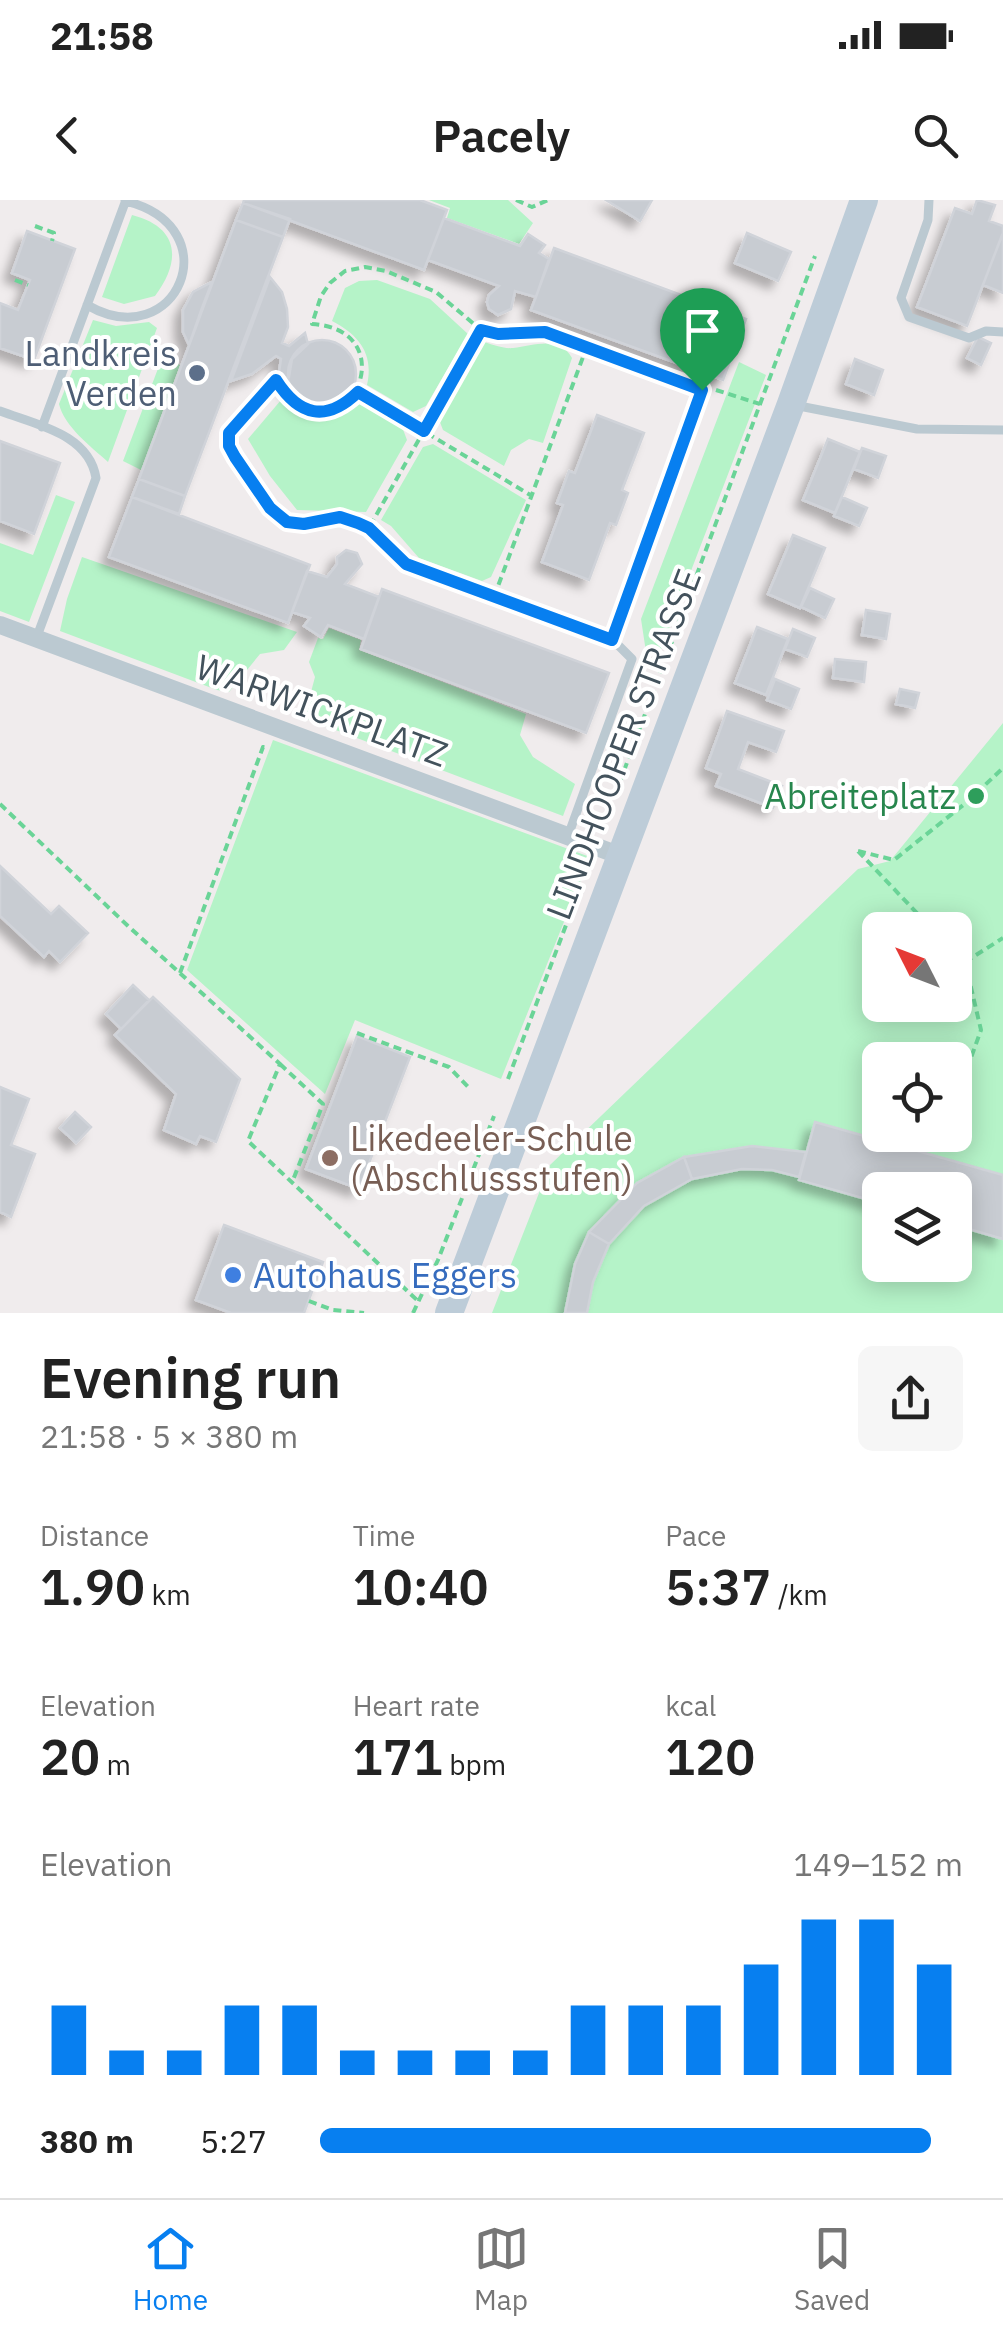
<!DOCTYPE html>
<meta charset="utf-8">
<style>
:root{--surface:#fff;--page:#f6f6f6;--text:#222;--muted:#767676;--line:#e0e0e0;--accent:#077ff0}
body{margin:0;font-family:"IBM Plex Sans",sans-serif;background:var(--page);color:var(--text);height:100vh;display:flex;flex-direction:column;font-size:38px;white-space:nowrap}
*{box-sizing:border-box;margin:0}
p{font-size:32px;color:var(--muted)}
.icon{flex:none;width:55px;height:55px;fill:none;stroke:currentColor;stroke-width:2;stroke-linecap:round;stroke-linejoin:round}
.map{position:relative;height:1113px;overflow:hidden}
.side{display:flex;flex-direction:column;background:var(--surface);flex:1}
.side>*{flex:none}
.needle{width:65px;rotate:312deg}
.buttons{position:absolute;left:862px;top:712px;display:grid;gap:20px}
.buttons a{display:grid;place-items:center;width:110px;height:110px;border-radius:15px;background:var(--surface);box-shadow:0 5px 25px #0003;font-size:50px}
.pin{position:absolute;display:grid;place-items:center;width:85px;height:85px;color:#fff;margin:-102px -42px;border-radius:50% 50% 50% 0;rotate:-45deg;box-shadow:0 0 10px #0007}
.pin .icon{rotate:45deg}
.round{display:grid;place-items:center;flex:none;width:105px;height:105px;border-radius:15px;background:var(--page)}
.overview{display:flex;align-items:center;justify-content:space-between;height:170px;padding:0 40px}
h1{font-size:55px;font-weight:600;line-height:75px}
.metrics{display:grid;grid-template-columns:repeat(3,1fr);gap:15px;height:170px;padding:10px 40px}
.metrics div{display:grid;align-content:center}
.metrics b{font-size:50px;font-weight:600}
.metrics small{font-size:28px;font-weight:400}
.metrics p{font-size:28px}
.chart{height:280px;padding:20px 40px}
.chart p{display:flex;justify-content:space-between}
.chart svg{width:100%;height:180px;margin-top:10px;stroke:var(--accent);stroke-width:6}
ul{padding:0 40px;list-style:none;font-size:32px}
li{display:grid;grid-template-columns:160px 120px 1fr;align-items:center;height:75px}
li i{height:25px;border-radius:12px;background:var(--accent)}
.status{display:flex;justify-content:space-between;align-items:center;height:70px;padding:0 50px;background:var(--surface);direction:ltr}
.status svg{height:28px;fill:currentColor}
header{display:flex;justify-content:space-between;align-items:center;height:130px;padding:0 40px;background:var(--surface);font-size:45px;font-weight:600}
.tabs{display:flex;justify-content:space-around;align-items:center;height:140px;border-top:2px solid var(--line);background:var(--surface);font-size:28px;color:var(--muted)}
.tabs a{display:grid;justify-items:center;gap:5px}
.tabs .selected{color:var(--accent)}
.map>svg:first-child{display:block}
</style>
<div class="status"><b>21:58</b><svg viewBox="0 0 49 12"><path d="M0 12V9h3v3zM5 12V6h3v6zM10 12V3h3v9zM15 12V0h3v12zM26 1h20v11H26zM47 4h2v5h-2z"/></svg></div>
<header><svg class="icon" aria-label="back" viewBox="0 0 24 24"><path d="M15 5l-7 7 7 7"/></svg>Pacely<svg class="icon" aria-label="search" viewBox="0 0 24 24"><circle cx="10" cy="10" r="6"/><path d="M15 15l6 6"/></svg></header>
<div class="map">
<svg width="1003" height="1113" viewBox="0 0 1003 1113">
<defs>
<filter id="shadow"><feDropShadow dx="-8" dy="8" stdDeviation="5" flood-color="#0004"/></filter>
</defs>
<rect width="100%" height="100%" fill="#f0eced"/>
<path fill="#b5f3c8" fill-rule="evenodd" d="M429,0H508L533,23L519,44L447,18L450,8Z
M132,15C179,27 182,60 155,96L124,104L102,97Z
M377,80L430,99L468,134L426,206L413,212L367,185C374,154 359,135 332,121L345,88L359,81Z
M93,120L116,126L149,122L157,128L108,262C91,247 64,226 59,204Z
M481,141C491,144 503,149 513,148C534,146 559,135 572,158L543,243L529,239L511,250L504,266L443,230L438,217Z
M162,158L180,165L141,270L123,261Z
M739,162L766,175L658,457L646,452L641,419Z
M359,199L401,224L407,240L366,312L297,310L270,276L248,239L281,200C310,221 331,220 359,199Z
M433,244L526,300L491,377L482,381L419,358L391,326L381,320L423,247Z
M56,295L75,302L29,422L0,411V343L33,355Z
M82,357L297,432L284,450L260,454L229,492L217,490L60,431L67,399Z
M329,428L361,440L359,450L526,514L520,535L533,557L575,584L563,616L304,518L315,477L309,462L318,438L323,439Z
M1003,523V1113H492L550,965L858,669L890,661ZM880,730H955V805H880ZM880,860H955V935H880ZM880,990H955V1065H880Z
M273,540L590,657L501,879L355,820L325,894L187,770Z"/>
<path fill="#c8ccd2" stroke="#d0d3d9" stroke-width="2.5" filter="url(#shadow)" d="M244,0H420L447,10L424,70L243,3Z
M606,0H652L640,21Z
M977,0L995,5L989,21L1003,26V33L967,126L917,107L955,8L972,14Z
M243,3L290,19L283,37L236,20Z
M444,18L520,46L528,34L545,45L539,53L549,59L536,97L515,91L511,109L498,115L489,109L487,102L489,95L499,86L428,60Z
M236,20L283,37L185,296L139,279Z
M27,31L75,49L34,160L0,148V103L18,110L30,80L12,73Z
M747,33L791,52L778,81L735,63Z
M1002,35H1003V93L983,85Z
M554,48L746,119L723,180L531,110Z
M270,77L282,92L287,109L288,127L282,143L289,146L305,133L308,144L292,159L289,177L278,179L281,159L276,156L252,174L231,181Z
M212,82L202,108L189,145L183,132V110L193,92Z
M978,137L991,143L981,165L967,158Z
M288 174a34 34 0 1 1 68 0a34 34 0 1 1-68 0Z
M855,159L883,170L874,195L846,184Z
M597,215L644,233L622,290L628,293L616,325L610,323L589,380L542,362L563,305L557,303L569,271L575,273Z
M828,239L860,252L835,313L803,300Z
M0,241L60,263L34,334L0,321Z
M862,248L886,256L878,278L854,269Z
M139,279L185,296L179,314L132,297Z
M132,297L310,365L288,423L109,357Z
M842,297L867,308L859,326L834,316Z
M793,335L825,348L800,408L768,394Z
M346,350L357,353L362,364L345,384L379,397L364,439L328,425L321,437L304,426L310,418L292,412L307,371L327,377L337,364V357Z
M810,388L834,399L825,418L801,407Z
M382,389L609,473L586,533L361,449Z
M866,410L890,414L886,439L862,435Z
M757,427L788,439L766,495L735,483Z
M793,429L815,438L807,457L785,449Z
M835,459L866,462L864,482L833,478Z
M775,479L799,489L791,509L767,500Z
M900,489L919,493L915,508L896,504Z
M727,511L784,531L776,552L748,542L738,569L782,586L773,608L716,586L721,574L706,568Z
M0,666L51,714L59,706L88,733L60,762L49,751L44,757L0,716Z
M133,785L149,800L121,829L106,814Z
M153,797L240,879L216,942L200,936L196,944L164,930L176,894L115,835Z
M357,836L410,857L359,989L306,969Z
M0,887L29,899L11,945L35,954L11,1017L0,1012Z
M75,912L91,927L76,943L60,928Z
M815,922L1003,975V1039L955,1025V990H880V1003L799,980Z
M752,946L806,952L799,977L772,970L742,969L692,979L684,957Z
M684,957L692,979L644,1006L609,1044L589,1032L637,983Z
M224,1025L323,1062L304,1113H231L196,1100Z
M589,1032L609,1044L593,1082L587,1113H565L575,1064Z"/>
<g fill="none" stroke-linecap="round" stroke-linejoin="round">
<path stroke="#6ad497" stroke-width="4" stroke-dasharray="8 5" stroke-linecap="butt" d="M516,0L532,7L548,0
M35,26L54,33L52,41
M15,80L28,85
M716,190L760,204
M360,193L532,296
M370,326L481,130
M494,397L586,149
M599,435L406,365L369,328L357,323L341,317L304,324L287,322L270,308L235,257L228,239L229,233L275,180C340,277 413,130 312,124L321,96L330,83L345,71L365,67L386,71L436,92L481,130L498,134L545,132L687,185
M615,595L815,56
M0,604L128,726L280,864L248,941L418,1101
M858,651L894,660L967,602L1003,568
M858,651L933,730
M955,752L965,762L981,830L955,902
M965,762L1003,738
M180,773L263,547L266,548
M357,833L449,867L470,889
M280,864L323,904L293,980
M508,879L577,696
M937,951L943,935
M309,1101L333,1110L364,1113
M413,1113L438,1060L494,916"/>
<path stroke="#bbc9d1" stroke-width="9" d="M929,0L928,20L901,98L909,117L969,138L986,131L1003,132
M87,105C177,157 232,27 125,1
M794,205L917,229L1003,230
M0,211C37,225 89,234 96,278L36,439
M42,227L126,0
M568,636L632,459L613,440L701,191"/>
<path stroke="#bbc9d1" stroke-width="18" d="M0,425L621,656"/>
<path stroke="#bdccd8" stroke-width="28" d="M449,1113L791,204L864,0"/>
</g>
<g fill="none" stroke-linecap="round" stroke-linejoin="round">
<defs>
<path id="route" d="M481,130L498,134L545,132L702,190L612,440L406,364L369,328L358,323L340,317L304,324L287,322L270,308L235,257L229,246V233L276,180C299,216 326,223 358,192L424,231Z"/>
</defs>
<use href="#route" stroke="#fff" stroke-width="20"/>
<use href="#route" stroke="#077ff0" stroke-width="12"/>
</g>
<circle fill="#5c6f8a" stroke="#fff" stroke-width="4" cx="197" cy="173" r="10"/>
<circle fill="#2e9e5b" stroke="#fff" stroke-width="4" cx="976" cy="596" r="10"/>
<circle fill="#8d6e63" stroke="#fff" stroke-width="4" cx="330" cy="958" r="10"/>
<circle fill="#3f7fe0" stroke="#fff" stroke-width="4" cx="233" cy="1075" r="10"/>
<g text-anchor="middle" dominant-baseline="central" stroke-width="8" stroke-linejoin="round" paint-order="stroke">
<g font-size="35" fill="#4e5e75" stroke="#fff" text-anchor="end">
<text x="177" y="153">Landkreis<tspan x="177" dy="40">Verden</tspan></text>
</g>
<g font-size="35" fill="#43525c" stroke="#fff">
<text transform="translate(322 510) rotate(20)">WARWICKPLATZ</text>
<text transform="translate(623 544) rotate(-69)">LINDHOOPER STRASSE</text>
</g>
<g font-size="35" fill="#27864d" stroke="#fff" text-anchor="end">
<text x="956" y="596">Abreiteplatz</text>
</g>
<g font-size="35" fill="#785e54" stroke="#fff" text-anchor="start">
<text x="350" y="938">Likedeeler-Schule<tspan x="350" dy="40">(Abschlussstufen)</tspan></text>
</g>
<g font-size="35" fill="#366cbe" stroke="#fff" text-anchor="start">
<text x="253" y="1075">Autohaus Eggers</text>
</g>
</g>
</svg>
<div class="buttons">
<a><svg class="needle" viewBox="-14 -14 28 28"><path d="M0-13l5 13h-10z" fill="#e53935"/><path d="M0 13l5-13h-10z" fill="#767676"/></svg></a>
<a><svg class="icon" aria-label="locate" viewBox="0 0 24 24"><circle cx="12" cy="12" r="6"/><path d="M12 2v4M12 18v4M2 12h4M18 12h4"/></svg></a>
<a><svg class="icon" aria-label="layers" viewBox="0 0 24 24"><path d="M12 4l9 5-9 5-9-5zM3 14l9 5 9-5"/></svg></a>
</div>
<div class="pin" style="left:702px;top:190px;background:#1e9e55"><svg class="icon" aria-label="arrive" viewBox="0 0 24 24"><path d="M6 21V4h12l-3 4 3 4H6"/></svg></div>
</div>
<section class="side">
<div class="overview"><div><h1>Evening run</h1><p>21:58 · 5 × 380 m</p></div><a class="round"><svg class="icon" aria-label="share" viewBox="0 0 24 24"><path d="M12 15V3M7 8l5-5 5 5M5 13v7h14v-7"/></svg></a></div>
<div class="metrics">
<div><p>Distance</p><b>1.90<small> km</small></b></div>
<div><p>Time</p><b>10:40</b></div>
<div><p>Pace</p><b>5:37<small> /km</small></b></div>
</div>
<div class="metrics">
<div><p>Elevation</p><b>20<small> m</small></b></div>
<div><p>Heart rate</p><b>171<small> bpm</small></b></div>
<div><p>kcal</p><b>120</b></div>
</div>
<div class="chart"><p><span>Elevation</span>149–152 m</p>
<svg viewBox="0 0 160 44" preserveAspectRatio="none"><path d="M5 44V27M15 44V38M25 44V38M35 44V27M45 44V27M55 44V38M65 44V38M75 44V38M85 44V38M95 44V27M105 44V27M115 44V27M125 44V17M135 44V6M145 44V6M155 44V17"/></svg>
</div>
<ul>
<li><b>380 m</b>5:27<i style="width:95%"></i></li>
</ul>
</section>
<nav class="tabs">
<a class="selected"><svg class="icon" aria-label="home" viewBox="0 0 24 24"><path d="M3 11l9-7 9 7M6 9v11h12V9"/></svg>Home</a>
<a><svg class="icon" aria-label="map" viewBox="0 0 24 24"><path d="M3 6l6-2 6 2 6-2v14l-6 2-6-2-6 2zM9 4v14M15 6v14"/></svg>Map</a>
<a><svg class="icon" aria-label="saved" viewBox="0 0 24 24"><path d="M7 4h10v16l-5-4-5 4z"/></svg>Saved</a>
</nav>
